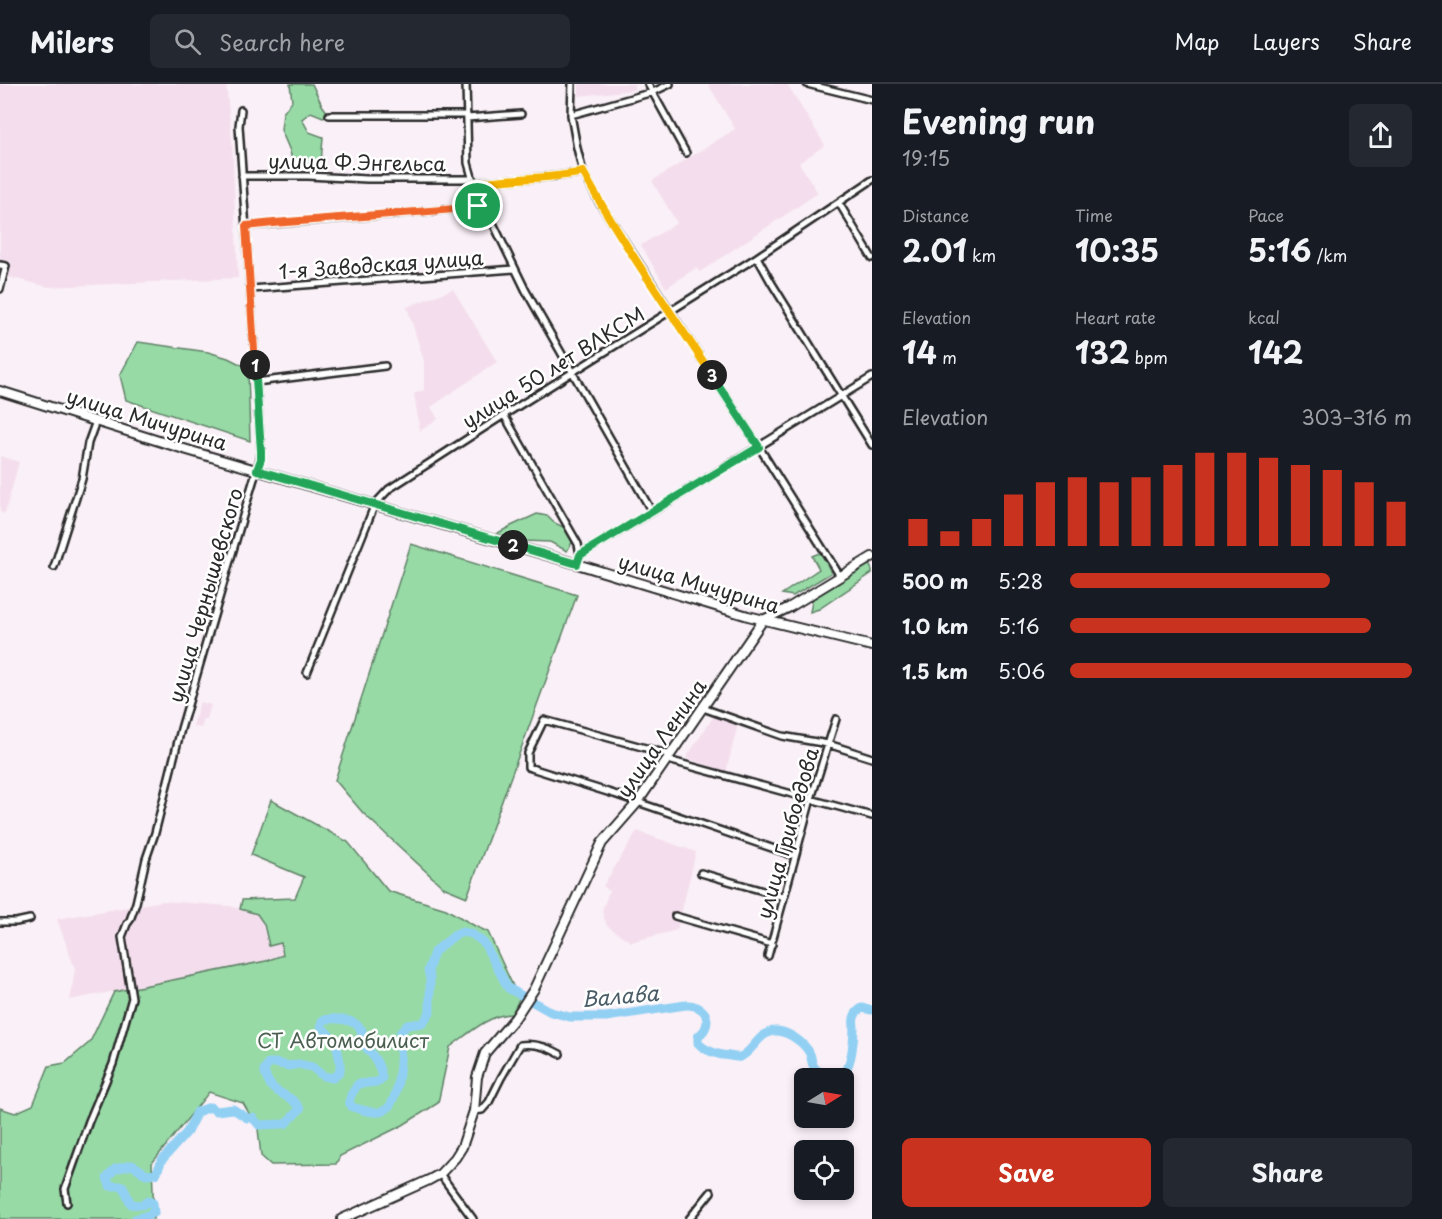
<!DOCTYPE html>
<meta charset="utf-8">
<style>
:root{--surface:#171b24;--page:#242831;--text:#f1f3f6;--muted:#9ea1a6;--line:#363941;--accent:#c8321e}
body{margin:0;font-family:"Playpen Sans",sans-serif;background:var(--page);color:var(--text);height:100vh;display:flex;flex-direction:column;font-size:22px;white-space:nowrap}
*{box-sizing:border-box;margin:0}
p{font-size:20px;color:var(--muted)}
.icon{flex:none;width:33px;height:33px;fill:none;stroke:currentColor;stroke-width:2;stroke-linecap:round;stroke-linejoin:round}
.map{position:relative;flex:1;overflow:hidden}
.panel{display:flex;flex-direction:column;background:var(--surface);width:570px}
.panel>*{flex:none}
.needle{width:39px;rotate:79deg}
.tools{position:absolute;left:794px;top:984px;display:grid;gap:12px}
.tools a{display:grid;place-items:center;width:60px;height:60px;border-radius:9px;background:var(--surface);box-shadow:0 3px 9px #0003;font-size:30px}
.pin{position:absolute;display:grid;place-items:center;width:51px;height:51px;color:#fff;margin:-26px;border:3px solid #fff;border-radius:50%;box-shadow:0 2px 6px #0007}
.km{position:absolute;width:30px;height:30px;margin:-15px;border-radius:50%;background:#222;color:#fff;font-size:16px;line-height:30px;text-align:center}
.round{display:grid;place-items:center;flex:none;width:63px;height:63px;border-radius:9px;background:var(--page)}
.summary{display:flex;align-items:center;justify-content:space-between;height:102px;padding:0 30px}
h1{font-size:33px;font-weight:700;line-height:45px}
.figures{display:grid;grid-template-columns:repeat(3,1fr);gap:9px;height:102px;padding:6px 30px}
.figures div{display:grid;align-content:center}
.figures b{font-size:30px;font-weight:700}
.figures small{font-size:16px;font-weight:400}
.figures p{font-size:16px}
.chart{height:168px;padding:12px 30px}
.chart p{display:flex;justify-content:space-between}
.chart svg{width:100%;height:108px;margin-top:6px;stroke:var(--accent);stroke-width:6}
.primary-button{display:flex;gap:12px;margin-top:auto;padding:12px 30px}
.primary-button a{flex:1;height:69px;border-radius:9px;background:var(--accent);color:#fff;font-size:24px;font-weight:700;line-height:69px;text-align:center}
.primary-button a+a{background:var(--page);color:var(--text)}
ul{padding:0 30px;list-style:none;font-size:20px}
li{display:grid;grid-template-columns:96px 72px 1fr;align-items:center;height:45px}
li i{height:15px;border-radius:8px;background:var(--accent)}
header{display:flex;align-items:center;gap:36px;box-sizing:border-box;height:84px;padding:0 30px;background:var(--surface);border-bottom:2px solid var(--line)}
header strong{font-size:28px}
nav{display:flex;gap:33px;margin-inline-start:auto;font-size:21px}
.search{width:420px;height:54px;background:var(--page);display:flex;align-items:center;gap:15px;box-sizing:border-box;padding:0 21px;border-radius:9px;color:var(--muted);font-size:22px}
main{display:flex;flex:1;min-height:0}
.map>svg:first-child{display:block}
</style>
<header>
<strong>Milers</strong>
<div class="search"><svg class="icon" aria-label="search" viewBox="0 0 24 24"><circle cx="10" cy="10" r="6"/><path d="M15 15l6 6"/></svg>Search here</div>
<nav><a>Map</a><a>Layers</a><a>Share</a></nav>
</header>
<main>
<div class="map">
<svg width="872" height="1135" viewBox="0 0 872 1135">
<rect width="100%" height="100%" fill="#faf0f7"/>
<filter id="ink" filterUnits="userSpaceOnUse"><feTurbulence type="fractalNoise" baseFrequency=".0167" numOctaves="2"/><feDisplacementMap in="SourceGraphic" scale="12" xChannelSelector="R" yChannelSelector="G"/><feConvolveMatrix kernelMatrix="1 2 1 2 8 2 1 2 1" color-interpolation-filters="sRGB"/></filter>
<g filter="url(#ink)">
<path fill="#f4deed" d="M0,0H226L232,57L238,194L49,203L0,191Z
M579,0H634V6L579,12Z
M708,0H787L825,61L799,79L818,109L700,188L696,184L666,204L641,161L677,139L652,97L735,45Z
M453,205L497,278L431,323L438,335L420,347L414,310L424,306V277L407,223Z
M0,372L19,378L5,430L0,428Z
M200,618L211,621L207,635H204L201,644L193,642Z
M714,632L738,640L726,688L686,674Z
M637,747L696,768L677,846L631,858L607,842L602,827L609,807L603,802Z
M163,817L230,822L257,830L264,840L269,862L281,859L284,871L266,877L70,916L75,885L57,835Z"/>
<path fill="#97daa6" stroke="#618268" stroke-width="1.5" d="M290,0H312L322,21L330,32L323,33L311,28L302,35L309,48L323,53L321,79L312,81L293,82L290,67L281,46L283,29L292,17Z
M138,258L208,268L228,274L248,284L250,357L126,316L120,291Z
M537,430L547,432L553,438L565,444L573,457L567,467L550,458L524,457L496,450L511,442Z
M411,460L577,511L467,813L443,803L363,729L335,696Z
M822,468L831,489L793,512L782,510L819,485L812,472Z
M868,478L872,486V489L819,525L810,528L813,513Z
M271,716L348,758L388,807L446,825L475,842L488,848L519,915L512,930C489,930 468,950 450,963L438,1019L403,1041L340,1072L336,1080L271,1081L261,1072L258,1045L243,1019L209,1008L152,1079L154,1135H0V1024L15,1029L33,1021L49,982L65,979L90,958L114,908L266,877L283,871L281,859L269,862L264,840L257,830L240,825L242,816L295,814L304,793L251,771Z"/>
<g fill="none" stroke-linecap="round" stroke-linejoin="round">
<path stroke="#92d0f3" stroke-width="9" d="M135,1135L154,1129L153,1119L148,1117L142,1121L131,1120L123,1102H110L107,1094L115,1085L132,1081L139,1085L146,1091L156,1090L162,1076L187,1048L197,1028L210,1023L216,1027L233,1025L247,1034H253L259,1041L285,1040L300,1025C288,1005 272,1015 264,987L269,979H275L289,982L298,980L312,983L323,992L333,994L340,988V978L336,958L321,942L322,937C329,933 347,935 354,939C357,940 360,944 362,946L360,957C371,968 380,979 382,994L378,998L358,1000L351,1011L349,1018L352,1023C360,1025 372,1030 380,1028C402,1025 401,966 400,949L407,941L423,939L430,928V894L428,887L434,868L455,851L463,848L472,850L484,859L508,904L551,928L570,933H606L679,922C684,921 689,920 694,922C710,926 711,944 698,952V959C704,966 713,969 722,971C728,971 735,974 740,973C753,969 759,946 777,947C789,948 805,959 810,970C812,975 811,979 814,983C820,991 835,993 844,987C852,982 854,953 854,943C854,940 853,938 854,934C855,929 858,927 862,924L872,926"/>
<defs>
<path id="minor" d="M466,0L468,79L474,100L526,207L652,428
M572,0L571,31L577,64L583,88L599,118L759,363L840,492
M648,0L686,69
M807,0L872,16
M329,31H467
M571,31L653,8L670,0
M467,34L521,30
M242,92H308L367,95H472
M474,100C510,93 547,96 583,88
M839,119L872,174
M246,142L468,124L482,119
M757,173L771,198L872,361
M0,181L6,182L0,205
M251,205L514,185
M256,298L385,282
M504,331L578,460L580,471
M577,480L580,471L652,428L872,293
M54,483L82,395L88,359L96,337
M307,589L375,420L389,405L504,331L757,173L872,96
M703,624L782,652L828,660L872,674
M671,671L544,636L528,669V683L614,710L795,772
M668,676L872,732
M701,789L784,813
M675,832L772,860
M0,838H16L30,835
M768,872L811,715L836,635
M474,1027L482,1026L489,1018L501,994L520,961C534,959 548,963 560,970
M440,1090L473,1135
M67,1119L65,1105L89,1037L113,980L132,914L122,853L127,840L130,836L136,819L146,775L155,749L181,645L250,408L260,375L261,367L239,42L241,26
M689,1135L711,1108"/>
<path id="secondary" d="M0,307L184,365L577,480L748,532L872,562
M342,1135L429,1096L440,1090L455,1074L462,1063L474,1027L477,993L485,969L515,934L534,905L602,759L637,719L763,536L790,523L872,473"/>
</defs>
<use href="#minor" stroke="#2b2b2b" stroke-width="10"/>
<use href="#secondary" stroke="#2b2b2b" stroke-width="12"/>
<use href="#minor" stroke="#fff" stroke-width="5"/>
<use href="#secondary" stroke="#fff" stroke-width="8"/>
</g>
</g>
<g fill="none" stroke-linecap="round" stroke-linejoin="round" filter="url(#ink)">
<defs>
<path id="split-1" d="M255,281L246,142L274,139L468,124L478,122"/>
<path id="split-2" d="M255,281L261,367V375L257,386L513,461"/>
<path id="split-3" d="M513,461L577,480L580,471L759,363L712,291"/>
<path id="split-4" d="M478,122L482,119L474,100C510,93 547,96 583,88C621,158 668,224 712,291"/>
</defs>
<use href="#split-1" stroke="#fff" stroke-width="12"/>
<use href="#split-2" stroke="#fff" stroke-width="12"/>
<use href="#split-3" stroke="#fff" stroke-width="12"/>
<use href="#split-4" stroke="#fff" stroke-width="12"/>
<use href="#split-1" stroke="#f0652b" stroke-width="8"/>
<use href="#split-2" stroke="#22a559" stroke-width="8"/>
<use href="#split-3" stroke="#22a559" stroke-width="8"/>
<use href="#split-4" stroke="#f5b400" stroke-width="8"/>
</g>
<g text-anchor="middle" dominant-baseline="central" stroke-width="5" stroke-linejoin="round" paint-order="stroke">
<g font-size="20" fill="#2b2b2b" stroke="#fff">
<text transform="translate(357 78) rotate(1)">улица Ф.Энгельса</text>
<text transform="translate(381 180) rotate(-4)">1-я Заводская улица</text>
<text transform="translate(553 283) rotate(-32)">улица 50 лет ВЛКСМ</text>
<text transform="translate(147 335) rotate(17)">улица Мичурина</text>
<text transform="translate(699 499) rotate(16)">улица Мичурина</text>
<text transform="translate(205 511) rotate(-74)">улица Чернышевского</text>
<text transform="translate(661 654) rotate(-55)">улица Ленина</text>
<text transform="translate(787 749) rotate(-74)">улица Грибоедова</text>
</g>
<g font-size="20" fill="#4b6050" stroke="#fff">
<text x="343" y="956">СТ Автомобилист</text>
</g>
<g font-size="21" font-style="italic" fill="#4a5d67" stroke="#fff">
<text transform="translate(620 911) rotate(-5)">Валава</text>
</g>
</g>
</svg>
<div class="tools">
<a><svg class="needle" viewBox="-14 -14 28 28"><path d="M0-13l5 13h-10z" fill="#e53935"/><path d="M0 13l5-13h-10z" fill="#9ea1a6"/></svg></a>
<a><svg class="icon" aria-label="locate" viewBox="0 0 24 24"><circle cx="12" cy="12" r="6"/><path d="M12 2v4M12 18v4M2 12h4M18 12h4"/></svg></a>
</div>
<div class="pin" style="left:478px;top:122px;background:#1e9e55"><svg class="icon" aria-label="arrive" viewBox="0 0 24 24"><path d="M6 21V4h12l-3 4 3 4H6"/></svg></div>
<b class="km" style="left:255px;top:281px">1</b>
<b class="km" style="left:513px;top:461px">2</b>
<b class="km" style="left:712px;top:291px">3</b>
</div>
<section class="panel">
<div class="summary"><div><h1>Evening run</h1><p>19:15</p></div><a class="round"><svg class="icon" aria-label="share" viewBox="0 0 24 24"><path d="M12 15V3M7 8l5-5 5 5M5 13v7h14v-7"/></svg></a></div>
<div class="figures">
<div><p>Distance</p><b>2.01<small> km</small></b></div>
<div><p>Time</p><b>10:35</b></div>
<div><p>Pace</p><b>5:16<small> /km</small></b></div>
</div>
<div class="figures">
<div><p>Elevation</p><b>14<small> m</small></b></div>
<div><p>Heart rate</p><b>132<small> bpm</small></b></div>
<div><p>kcal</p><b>142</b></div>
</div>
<div class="chart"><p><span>Elevation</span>303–316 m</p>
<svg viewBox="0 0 160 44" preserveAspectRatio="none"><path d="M5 44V33M15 44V38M25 44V33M35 44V23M45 44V18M55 44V16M65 44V18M75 44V16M85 44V11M95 44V6M105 44V6M115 44V8M125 44V11M135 44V13M145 44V18M155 44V26"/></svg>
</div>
<ul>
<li><b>500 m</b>5:28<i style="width:76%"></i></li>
<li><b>1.0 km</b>5:16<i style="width:88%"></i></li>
<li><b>1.5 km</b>5:06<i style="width:100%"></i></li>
</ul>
<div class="primary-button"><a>Save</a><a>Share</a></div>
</section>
</main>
